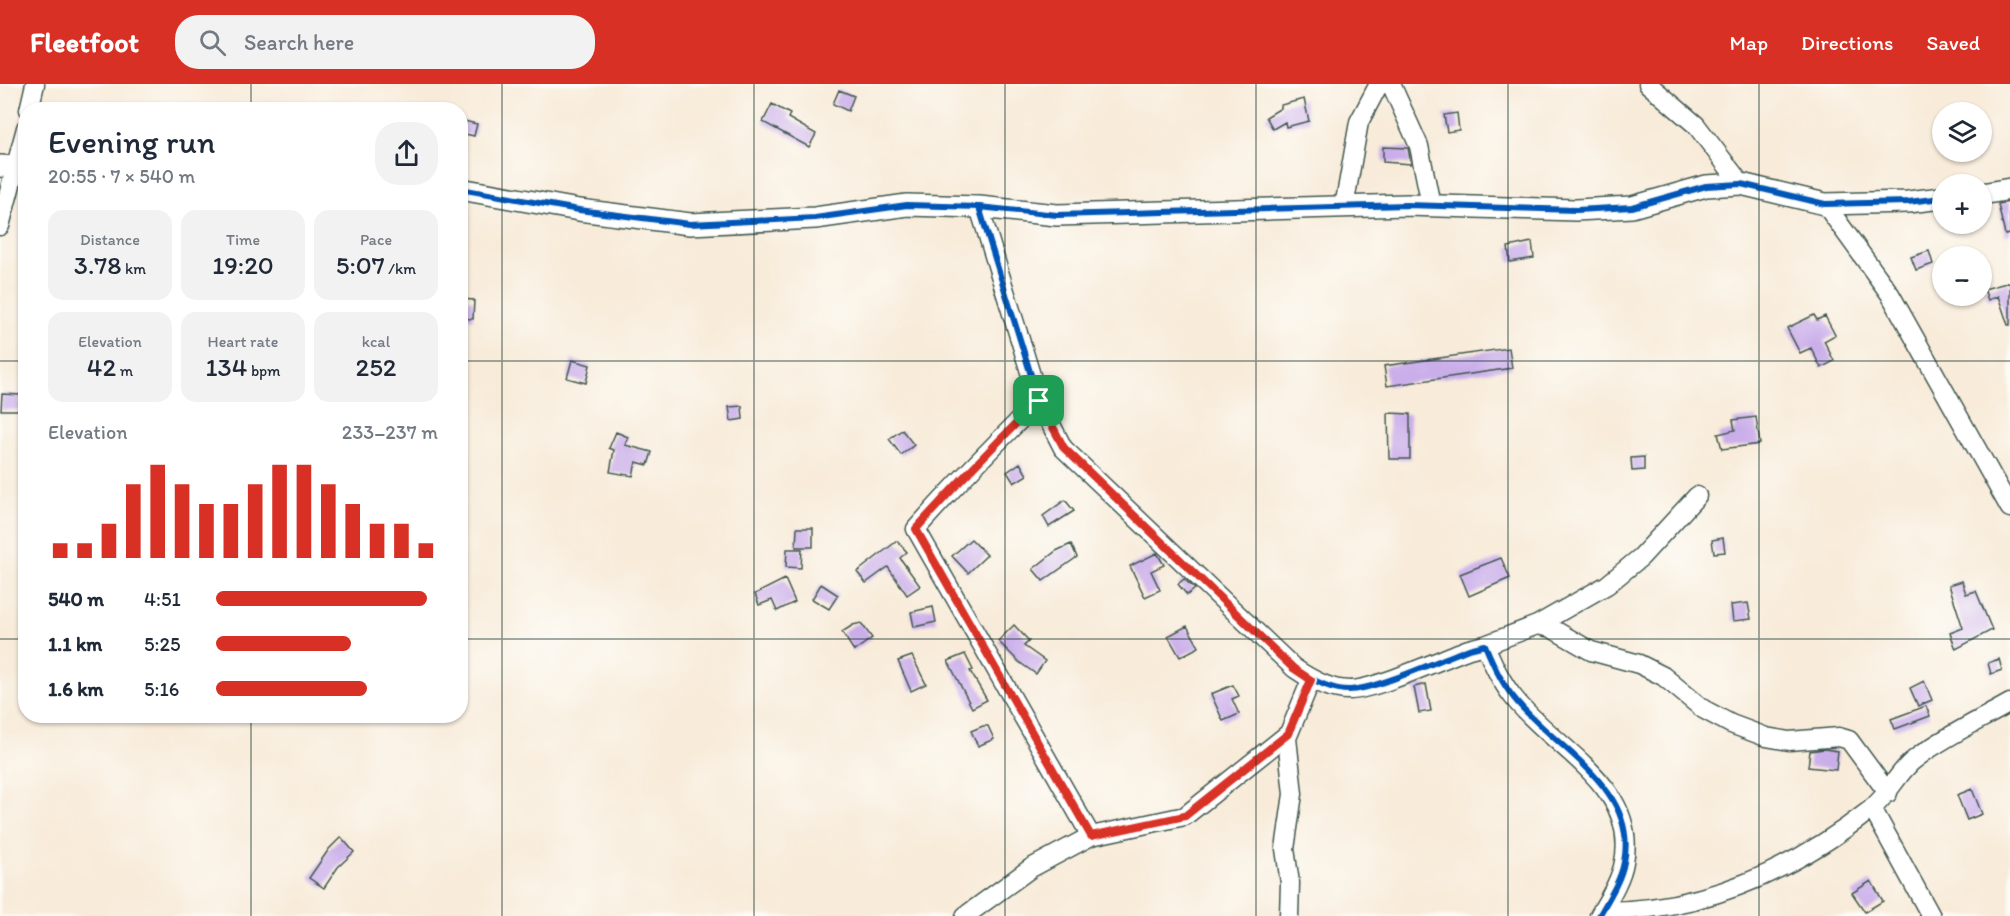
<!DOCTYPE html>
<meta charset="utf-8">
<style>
:root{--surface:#fff;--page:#f2f2f3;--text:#1f2937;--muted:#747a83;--accent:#d93025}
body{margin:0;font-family:Itim,sans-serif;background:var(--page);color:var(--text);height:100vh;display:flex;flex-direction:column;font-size:22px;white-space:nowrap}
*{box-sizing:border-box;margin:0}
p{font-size:20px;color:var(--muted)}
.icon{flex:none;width:33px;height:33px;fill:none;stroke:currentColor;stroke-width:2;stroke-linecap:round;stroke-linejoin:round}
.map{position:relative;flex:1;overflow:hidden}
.panel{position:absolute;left:18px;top:18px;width:450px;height:621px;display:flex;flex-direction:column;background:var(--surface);border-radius:24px;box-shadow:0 2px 4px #0004}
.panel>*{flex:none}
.controls{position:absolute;left:1932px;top:18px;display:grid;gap:12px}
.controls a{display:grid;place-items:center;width:60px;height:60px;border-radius:50%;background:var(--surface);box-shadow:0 2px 4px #0004;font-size:30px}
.pin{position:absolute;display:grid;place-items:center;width:51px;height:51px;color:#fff;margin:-26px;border-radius:12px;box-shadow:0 3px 9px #0006}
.round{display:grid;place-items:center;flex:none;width:63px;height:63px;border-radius:24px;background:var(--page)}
.headline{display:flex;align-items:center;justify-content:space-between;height:102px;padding:0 30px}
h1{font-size:33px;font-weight:600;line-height:45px}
.metrics{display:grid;grid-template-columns:repeat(3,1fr);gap:9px;height:102px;padding:6px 30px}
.metrics div{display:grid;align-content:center;border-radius:15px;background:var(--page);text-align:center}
.metrics b{font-size:26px;font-weight:600}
.metrics small{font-size:16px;font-weight:400}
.metrics p{font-size:16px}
.chart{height:168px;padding:12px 30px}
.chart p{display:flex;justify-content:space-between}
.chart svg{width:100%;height:108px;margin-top:6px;stroke:var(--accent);stroke-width:6}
ul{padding:0 30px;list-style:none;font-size:20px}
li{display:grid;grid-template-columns:96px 72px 1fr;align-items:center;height:45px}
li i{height:15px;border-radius:8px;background:var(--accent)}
header{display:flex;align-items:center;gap:36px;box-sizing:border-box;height:84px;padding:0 30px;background:var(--accent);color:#fff}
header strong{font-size:28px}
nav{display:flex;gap:33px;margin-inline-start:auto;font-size:21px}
.search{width:420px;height:54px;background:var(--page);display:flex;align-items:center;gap:15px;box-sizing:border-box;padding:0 21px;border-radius:24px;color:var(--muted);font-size:22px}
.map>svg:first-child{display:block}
</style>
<header>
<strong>Fleetfoot</strong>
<div class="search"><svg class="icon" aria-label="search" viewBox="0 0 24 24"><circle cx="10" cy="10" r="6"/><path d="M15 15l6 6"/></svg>Search here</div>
<nav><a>Map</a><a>Directions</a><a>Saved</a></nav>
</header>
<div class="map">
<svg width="2010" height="832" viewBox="0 0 2010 832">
<rect width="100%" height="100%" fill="#fdfcf7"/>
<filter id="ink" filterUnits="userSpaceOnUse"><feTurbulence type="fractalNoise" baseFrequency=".0167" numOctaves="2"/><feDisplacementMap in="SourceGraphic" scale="12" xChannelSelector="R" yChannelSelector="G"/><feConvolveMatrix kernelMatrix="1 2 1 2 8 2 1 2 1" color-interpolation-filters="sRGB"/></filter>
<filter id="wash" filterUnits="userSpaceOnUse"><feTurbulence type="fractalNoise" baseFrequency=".008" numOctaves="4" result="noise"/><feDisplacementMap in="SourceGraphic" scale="24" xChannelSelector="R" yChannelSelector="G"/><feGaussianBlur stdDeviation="1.35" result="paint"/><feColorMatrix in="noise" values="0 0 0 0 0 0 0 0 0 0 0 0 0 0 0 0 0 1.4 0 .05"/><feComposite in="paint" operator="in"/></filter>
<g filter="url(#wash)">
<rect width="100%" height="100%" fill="#f8ebd9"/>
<g id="blocks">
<path fill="#caaeea" d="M839,6L854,12L848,27L833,20Z
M1304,15L1309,37L1286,43L1285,38L1273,45L1266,33L1281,24V21Z
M772,20L790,30L788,34L816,50L809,63L763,38Z
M1457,29L1459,46L1447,48L1444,31Z
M464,37L477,40L474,52L461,49Z
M1383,63L1408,64L1411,80L1383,78Z
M2010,118V150L2005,151L1998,120Z
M1532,158L1534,174L1510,178L1508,163Z
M1929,167L1933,180L1916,186L1911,173Z
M2010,198V241H2008L1998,212L1988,216L1984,205Z
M460,215L474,216L473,235L460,234Z
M1814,231L1817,236L1825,232L1835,251L1824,257L1834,277L1821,284L1811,264L1800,269L1787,244Z
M1509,264L1512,284L1387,302L1384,282Z
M572,276L590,281L586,299L567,294Z
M2,310L21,311V326H1Z
M742,322L743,335L731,337L729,323Z
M1388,329L1410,330V375H1389Z
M1756,333L1760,360L1722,365L1718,350L1735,346L1733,336Z
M902,346L914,361L901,371L889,355Z
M616,348L628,353L625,361L652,368L648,381L636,378L633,392L610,388L614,366L609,364Z
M1644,373V386L1632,387L1631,374Z
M1020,379L1027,391L1014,399L1007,388Z
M1065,416L1074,427L1049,443L1043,432Z
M797,444H813V463H796Z
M1723,454L1725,468L1714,469L1712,456Z
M971,455L987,471L968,489L952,472Z
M897,457L907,468L900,474L920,502L907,511L888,483L866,499L857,488Z
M1071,460L1077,473L1043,497L1033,485L1056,467Z
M787,465H802L801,484L786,483Z
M1157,469L1164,481L1151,487L1160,506L1145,513L1130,482Z
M1501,474L1510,494L1469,512L1460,490Z
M785,495L795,518L777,527L772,516L759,521L755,510Z
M1184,495L1195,505L1187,511L1178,500Z
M1962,497L1966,510L1976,507L1992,546L1956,565L1950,549L1963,544L1949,501Z
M821,500L838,511L829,525L812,515Z
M1748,519L1751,535L1733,537L1731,521Z
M933,523L936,538L914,543L911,528Z
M861,539L872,554L854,567L842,548L853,541Z
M1014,541L1029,557L1024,562L1045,577L1036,590L1019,578L998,557Z
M1187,542L1199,563L1180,573L1168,552Z
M965,570L973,586L970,587L987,616L972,624L948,577Z
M912,572L926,600L911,607L898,577Z
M1999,575L2002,586L1991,590L1988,579Z
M1924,597L1932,616L1918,622L1910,604Z
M1426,600L1431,627L1419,629L1414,603Z
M1233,601L1239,612L1232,615L1239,630L1223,637L1211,610Z
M1926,622L1930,632L1895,645L1891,635Z
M983,642H988L994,655L978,662L971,647Z
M1824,665L1838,667L1836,686L1808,683L1810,667Z
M1972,705L1982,730L1967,736L1957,711Z
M341,753L354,768L338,783L324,804L309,794L329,765Z
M1871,797L1883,817L1865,828L1852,809Z"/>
</g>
</g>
<g filter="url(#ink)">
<use href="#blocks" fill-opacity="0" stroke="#40574d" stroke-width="1.5"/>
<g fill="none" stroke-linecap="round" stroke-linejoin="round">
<defs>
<path id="minor" d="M1391,0L1419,62L1431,121
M1648,0L1696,41L1741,100
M29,26L35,0
M1825,120L1890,210L2010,424
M979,123L1039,317L1063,364L1294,584C1310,595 1329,606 1349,606C1375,606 1441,575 1469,565L1485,561C1493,580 1501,598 1514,614C1553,664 1639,702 1624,778C1621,796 1608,816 1599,832
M1344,123L1359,38L1379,0
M0,142L26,44
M1039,317C996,359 956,400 916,445L1091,752
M1537,541L1607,501L1641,473L1697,412
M1485,561L1537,541L1551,544L1591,567L1639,580L1663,592L1703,625L1731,640L1766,653L1789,657L1839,653L1849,656L1888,709
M1872,724L1931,832
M1602,827C1703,827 1791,788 1870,726C1890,710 1898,686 1919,672C1946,652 1980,636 2010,619
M965,832L1031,784L1091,752L1185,732L1288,650
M1289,832L1290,799L1285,765L1293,710L1287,654L1311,596"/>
<path id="tertiary" d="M0,82L26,84
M460,105L579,126L690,140L815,134L907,121L979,123L1057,131L1407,121L1576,126L1632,123L1706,102L1741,100L1825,120L1908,118L1942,114
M1982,110L2010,105"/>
</defs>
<use href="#minor" stroke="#40574d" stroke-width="21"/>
<use href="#tertiary" stroke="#40574d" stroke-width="24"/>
<use href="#minor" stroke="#fff" stroke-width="18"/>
<use href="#tertiary" stroke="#fff" stroke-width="21"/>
<defs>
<path id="cycleway" d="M460,105L579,126L690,140L815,134L907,121L979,123L1057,131L1407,121L1576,126L1632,123L1706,102L1741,100L1825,120L1908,118L1942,114
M979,123L1039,317L1063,364L1294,584C1310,595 1329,606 1349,606C1375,606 1441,575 1469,565L1485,561C1493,580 1501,598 1514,614C1553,664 1639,702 1624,778C1621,796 1608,816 1599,832"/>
</defs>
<use href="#cycleway" stroke="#fdfcf7" stroke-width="10"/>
<use href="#cycleway" stroke="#0057b8" stroke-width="6"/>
</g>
</g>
<g fill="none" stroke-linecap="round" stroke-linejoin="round" filter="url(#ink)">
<defs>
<path id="route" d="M1039,317L1064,364L1293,584L1311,596L1288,650L1185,732L1091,752L916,445C956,400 996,359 1039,317Z"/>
</defs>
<use href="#route" stroke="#fff" stroke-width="12"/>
<use href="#route" stroke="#d93025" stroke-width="8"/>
</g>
<path fill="none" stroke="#1f3d34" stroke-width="1.5" stroke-opacity="0.55" d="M251,0V26M502,0V832M754,0V832M1005,0V832M1256,0V832M1508,0V832M1759,0V832M0,277H26M460,277H2010M0,555H26M460,555H2010M251,632V832"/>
</svg>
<div class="controls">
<a><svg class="icon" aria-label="layers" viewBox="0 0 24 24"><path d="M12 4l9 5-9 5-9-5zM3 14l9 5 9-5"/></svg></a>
<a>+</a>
<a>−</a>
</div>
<div class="pin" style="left:1039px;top:317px;background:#1e9e55"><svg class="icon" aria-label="arrive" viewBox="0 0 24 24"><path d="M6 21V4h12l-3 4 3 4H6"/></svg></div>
<section class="panel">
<div class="headline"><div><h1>Evening run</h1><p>20:55 · 7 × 540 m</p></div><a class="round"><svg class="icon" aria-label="share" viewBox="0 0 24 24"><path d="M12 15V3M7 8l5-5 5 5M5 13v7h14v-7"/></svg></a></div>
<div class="metrics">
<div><p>Distance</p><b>3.78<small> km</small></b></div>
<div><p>Time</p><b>19:20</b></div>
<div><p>Pace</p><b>5:07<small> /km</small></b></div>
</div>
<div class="metrics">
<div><p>Elevation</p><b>42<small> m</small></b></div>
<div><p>Heart rate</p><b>134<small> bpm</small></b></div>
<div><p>kcal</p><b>252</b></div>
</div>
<div class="chart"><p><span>Elevation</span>233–237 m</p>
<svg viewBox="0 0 160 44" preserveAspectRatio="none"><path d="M5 44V38M15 44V38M25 44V30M35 44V14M45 44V6M55 44V14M65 44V22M75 44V22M85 44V14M95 44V6M105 44V6M115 44V14M125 44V22M135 44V30M145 44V30M155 44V38"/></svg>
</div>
<ul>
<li><b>540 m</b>4:51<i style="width:95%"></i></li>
<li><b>1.1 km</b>5:25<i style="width:61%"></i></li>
<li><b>1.6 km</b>5:16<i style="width:68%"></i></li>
</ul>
</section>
</div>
